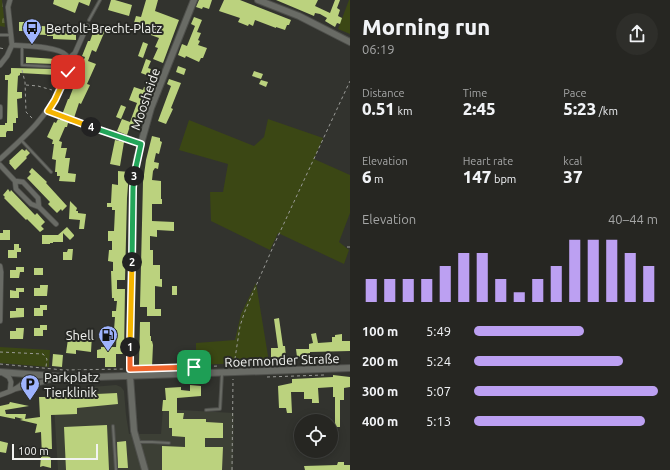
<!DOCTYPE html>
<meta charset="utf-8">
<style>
:root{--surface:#262622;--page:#2e2e2a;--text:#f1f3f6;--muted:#a4a5a5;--line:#424340;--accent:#bca0f2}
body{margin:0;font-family:Ubuntu,sans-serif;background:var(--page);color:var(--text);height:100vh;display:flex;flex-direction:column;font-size:15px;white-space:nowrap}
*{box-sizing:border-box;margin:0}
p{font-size:13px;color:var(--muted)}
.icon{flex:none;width:22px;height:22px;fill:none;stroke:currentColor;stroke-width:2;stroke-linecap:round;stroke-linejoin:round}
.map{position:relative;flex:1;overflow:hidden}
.panel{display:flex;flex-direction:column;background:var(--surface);width:320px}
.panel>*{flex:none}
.fabs{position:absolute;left:294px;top:414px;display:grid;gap:8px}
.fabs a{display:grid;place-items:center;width:44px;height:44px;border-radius:50%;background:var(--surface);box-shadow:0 2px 10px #0003,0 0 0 1px var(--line);font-size:20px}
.scale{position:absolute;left:12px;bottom:10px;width:86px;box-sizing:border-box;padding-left:4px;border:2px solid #f2f3f0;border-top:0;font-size:11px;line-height:14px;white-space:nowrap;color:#f2f3f0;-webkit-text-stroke:3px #282925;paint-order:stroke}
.pin{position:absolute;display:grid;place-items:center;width:34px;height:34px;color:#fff;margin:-17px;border-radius:8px;box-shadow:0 2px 6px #0006}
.km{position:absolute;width:20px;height:20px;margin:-10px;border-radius:50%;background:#222;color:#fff;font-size:11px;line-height:20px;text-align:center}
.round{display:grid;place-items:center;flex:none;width:42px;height:42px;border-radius:21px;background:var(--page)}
.headline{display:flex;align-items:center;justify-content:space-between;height:68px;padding:0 12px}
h1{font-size:22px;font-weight:800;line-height:30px}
.figures{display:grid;grid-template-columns:repeat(3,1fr);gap:6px;height:68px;padding:4px 12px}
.figures div{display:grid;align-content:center}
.figures b{font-size:17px;font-weight:800}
.figures small{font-size:11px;font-weight:400}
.figures p{font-size:11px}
.chart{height:112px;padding:8px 12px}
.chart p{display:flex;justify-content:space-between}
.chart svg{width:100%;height:72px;margin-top:4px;stroke:var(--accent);stroke-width:6}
ul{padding:0 12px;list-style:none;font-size:13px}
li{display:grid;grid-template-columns:64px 48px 1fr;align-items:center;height:30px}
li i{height:10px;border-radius:5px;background:var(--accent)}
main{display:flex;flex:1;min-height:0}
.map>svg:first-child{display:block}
</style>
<main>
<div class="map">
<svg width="350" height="470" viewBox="0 0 350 470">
<defs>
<pattern id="cemetery-stones" width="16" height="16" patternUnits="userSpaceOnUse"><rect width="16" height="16" fill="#3b4714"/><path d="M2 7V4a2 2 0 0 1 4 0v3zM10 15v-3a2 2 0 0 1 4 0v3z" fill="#586236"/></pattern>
</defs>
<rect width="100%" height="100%" fill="#32332e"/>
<path fill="#3c3f35" d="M116,385L121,387L124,391L126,415L129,434H161L163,409L234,413L233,470H58L53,390Z"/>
<path fill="#3b4714" d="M349,0H350V34L338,29Z
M268,119L323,138L314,159L350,175V213L339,242L349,250L344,264L278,233L270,250L211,221L210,192H223L228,164L179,150L189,120L254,146L264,137Z
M256,283L269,362L196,365V343L235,340L241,314Z
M0,347L50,350L49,367L0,363Z"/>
<path fill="url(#cemetery-stones)" d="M0,0H2L5,27L0,26Z"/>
<path fill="#bbd27e" d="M54,0H91L89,6L79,2L75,13L53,4Z
M111,0H115L132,5L129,16L108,10Z
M146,0H158L155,11L179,20L163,63L153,59L158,48L155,47L159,38L151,35L152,32L133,26L136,16L141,17Z
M199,0H212L209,9L203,7L202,9L196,7Z
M224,0H240L291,20L289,25H287L285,30L276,27V28L255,20L253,26L249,24L248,26L238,22L240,18L219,11Z
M276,0H318L315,6L330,13L335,0H340L337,8L340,10L338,16L342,18L340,24L337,23L335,27L325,21L327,18L320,14L315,13L314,16Z
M194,17L202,20L197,32L201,33L198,40L200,41L198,45L207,48L203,58H201L199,62L186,56L185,58L178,55L182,44L187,46L195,26L191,24Z
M19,22H28V25L56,27V30H64V31H76V40L53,39V36H47V35L24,34V31H19Z
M96,24L108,29L107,34L104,33L96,52L92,50L88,61L96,64L87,84L90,85L81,104L79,103L72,124L68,123L67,127H65L59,141L62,142L61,148H67L65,158H70L68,173L76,174L75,182L59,181L60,176H57V172H55L56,160L52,159L54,144H52L53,140L47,137L54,122L56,123L58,119L60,120L68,99H69L85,57L82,56L88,41H90Z
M143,42L148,44L143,58L138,56Z
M26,57L55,59V64L26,63Z
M146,59L151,61L148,68L151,69L149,76L141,73Z
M178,66L186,69L184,75L176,72Z
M11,68L55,69L56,70V75L20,73V75L18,76L17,92H22V98L17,99L18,118H16V123H13V131H7L6,133V137H0V125H5V123H7L8,80H5V75H9L11,73Z
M254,71L263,74L261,79L252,76Z
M169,79L181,83L171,108L173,109L166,124L158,121L171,86L167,84Z
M261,80L268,82L266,87L259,84Z
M134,87L143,90L144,87L152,91L140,123L136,122L133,128L130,126L127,135L117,131L122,119L130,122L137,103L129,100Z
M121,105L126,107L121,119L116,117Z
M152,136L160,138V141L162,142L159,154L156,153L154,162L159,163L158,169L155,168L153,171L152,180L161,181V199H162V204H152V221L174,222V231L157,230V237L150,236V250H153V265H160V279H162V287L155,286V309H161V316H147V307H140L143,182L146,160Z
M115,140L124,142L120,166L110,164Z
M22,149L25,151L26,149L30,153L26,157L27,158L15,170L9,163L10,162L9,161Z
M32,168L47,182L46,183L67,206L62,211L61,209L57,213L48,204L50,202L27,178L31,174L29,172Z
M118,171L129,172L127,198L125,280H117V289H125L124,354H116V367H105V358H97V350L101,349V347H116L117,330H114L115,317H112V311H116L117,301H114V298H112L111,271H113V262L108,261L109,250H112V241H108V231H114L115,210H112V207H107V203H111L112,184L118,185Z
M8,189L10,192L11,190L35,215L37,213L45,222L41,226L44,229L40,232L27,219L26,220L4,198L5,197L3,195Z
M70,201L77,208L76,211H78V213L86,214L84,229H79L80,220L69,219Z
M67,227L74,235V236L70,240L63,233V242H53V243H50V244H42V235H58Z
M3,230H10V240H0V233H3Z
M14,244H19V248H21V252H17V258H8V250H14Z
M68,249H73L72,260H63V252H67Z
M16,267H24V272H20L19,278H10V270H16Z
M34,268H43V275H34Z
M40,285H48L47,296H34V288H40Z
M172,286H177V295H172Z
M16,288H24V292H19V298H10V290L16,291Z
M40,305H47V310H43V316H34V308H40Z
M16,308H24V317L10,318V311H16Z
M279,318L283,346H285L286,357L271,358V348H278L274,319Z
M140,322H150V336H151V341H152L153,345L152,367H139Z
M40,325H47V330H43V336H34V328H40Z
M16,328H24L23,339H10V331H16Z
M69,332L92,335L91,352L76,350V354L66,353Z
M316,333L318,343L332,342V337H335V335L342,334V341H350V351L310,352V357H297L296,349H309V344L313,343L311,334Z
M53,354L63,355L62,367L52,366Z
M333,375L350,377V387L344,388V400H340V427H337V432H332L333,423H335V397H333V387L318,388L319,403H312V399H304V392H291L292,413H287L286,408H279L278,386L292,383V379L333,377Z
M190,385L201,386V396L177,398V413H184L183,419H206V422L223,423V438H205V447H223L222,470H162V446L185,447V437L172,436V428H169V411H162L163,400H166L165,388L181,387V390L190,391Z
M117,393L118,404L77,408V414L51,415L52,449H48V456L51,458V468L43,466L40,467L41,457H42L41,432L35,433L37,424L20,420L23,419L15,417V419L0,416V406L9,404L10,402L29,406L5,410L6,414H26L25,419L40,417L39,397H56V396Z
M107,425L109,470H66L64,427Z
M0,441L8,443L6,453L0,452Z
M126,441L128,468H118L117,442Z
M338,462H344V465H350V470H305L304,466L337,465Z"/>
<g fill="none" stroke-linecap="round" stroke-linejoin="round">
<defs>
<path id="lane" d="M89,20L100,0
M0,35H11
M22,47V65L55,67
M21,140L51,172
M206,410L220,409L222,374
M113,426L116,470
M138,442H152L169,443"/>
<path id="street" d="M68,59L75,53L87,26
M0,65L7,56L12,45L8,7L10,0
M0,107V117
M0,159C28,134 48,116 64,81C67,74 72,62 66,55C57,46 25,46 12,45
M0,165L15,181L23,182L38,198L39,207
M15,181L16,189L31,204L39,207L56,224
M0,266L1,272L0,321
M1,372L9,377L11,382L10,391
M15,389L58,378
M0,395C12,391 23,387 28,375"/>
<path id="secondary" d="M258,0L299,16L350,42
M0,372L65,377H96L350,368
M145,470L134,431L130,376L133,188L137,158L151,108L194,0"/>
</defs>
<use href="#lane" stroke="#4e4f4b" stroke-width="4"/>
<use href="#street" stroke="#4e4f4b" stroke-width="6"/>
<use href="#secondary" stroke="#4e4f4b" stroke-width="8"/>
<path stroke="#9a9b97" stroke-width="1" stroke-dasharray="3 3" stroke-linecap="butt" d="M0,48L5,49
M22,70L25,82L26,112L33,119
M26,85L38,86L52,90
M52,113L136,143
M347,247H350
M0,352L43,354L47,359L46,367
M0,364L64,370L125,369
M234,365L240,326L245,311L273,247L350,81
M136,369L219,366
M267,377L324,375
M232,470L233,379"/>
<use href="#lane" stroke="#696b65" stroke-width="2"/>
<use href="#street" stroke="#696b65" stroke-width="4.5"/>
<use href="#secondary" stroke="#696b65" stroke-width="6"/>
</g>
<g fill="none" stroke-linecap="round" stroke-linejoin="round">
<defs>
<path id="split-1" d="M130,347V369L194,367"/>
<path id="split-2" d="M130,347L132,262"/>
<path id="split-3" d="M132,262L133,188L134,176"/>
<path id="split-4" d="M91,127L141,144L134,176"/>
<path id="split-5" d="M68,72L55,100L48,111L91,127"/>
</defs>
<use href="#split-1" stroke="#fff" stroke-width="8"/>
<use href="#split-2" stroke="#fff" stroke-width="8"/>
<use href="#split-3" stroke="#fff" stroke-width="8"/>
<use href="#split-4" stroke="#fff" stroke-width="8"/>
<use href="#split-5" stroke="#fff" stroke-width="8"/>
<use href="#split-1" stroke="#f0652b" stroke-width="5"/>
<use href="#split-2" stroke="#f5b400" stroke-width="5"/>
<use href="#split-3" stroke="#22a559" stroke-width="5"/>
<use href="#split-4" stroke="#22a559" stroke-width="5"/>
<use href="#split-5" stroke="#f5b400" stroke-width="5"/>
</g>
<defs>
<symbol id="bus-pin" viewBox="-11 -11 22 30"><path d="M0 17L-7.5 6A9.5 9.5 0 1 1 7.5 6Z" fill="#9eb3fd" stroke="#282925"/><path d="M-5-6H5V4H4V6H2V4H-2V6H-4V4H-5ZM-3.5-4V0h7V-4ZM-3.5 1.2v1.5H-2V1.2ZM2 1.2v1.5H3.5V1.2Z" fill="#111"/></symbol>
<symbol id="fuel-pin" viewBox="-11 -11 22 30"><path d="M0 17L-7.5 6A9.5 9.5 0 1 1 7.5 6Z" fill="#9eb3fd" stroke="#282925"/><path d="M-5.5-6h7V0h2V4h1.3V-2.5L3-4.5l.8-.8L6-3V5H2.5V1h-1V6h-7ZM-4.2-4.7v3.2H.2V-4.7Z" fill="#111"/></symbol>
<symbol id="parking-pin" viewBox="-11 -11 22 30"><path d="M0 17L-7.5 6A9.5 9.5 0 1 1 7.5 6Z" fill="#9eb3fd" stroke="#282925"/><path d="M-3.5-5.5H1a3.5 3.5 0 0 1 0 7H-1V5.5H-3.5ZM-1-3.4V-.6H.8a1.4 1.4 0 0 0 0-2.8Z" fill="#111"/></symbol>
</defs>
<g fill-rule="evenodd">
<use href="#bus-pin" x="21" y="17" width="22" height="30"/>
<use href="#fuel-pin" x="97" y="324" width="22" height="30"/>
<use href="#parking-pin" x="19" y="373" width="22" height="30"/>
</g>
<g text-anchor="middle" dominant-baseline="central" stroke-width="4" stroke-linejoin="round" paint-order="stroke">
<g font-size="13" fill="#f2f3f0" stroke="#282925" text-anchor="start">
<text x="46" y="28">Bertolt-Brecht-Platz</text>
<text x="94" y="335" text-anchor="end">Shell</text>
<text x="44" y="377">Parkplatz<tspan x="44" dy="15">Tierklinik</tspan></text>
</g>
<g font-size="13" fill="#f2f3f0" stroke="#282925">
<text transform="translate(145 99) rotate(-71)">Moosheide</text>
<text transform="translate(282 360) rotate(-2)">Roermonder Straße</text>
</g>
</g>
</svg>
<div class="fabs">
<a><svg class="icon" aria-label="locate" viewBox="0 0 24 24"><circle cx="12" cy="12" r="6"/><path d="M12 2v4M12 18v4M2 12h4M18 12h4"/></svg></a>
</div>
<div class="scale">100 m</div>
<div class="pin" style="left:194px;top:367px;background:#1e9e55"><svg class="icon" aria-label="arrive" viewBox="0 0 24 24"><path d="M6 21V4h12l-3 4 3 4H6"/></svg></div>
<div class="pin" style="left:68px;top:72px;background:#d93025"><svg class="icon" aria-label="check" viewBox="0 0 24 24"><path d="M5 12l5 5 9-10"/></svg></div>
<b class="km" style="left:130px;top:347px">1</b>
<b class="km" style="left:132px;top:262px">2</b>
<b class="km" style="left:134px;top:176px">3</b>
<b class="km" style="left:91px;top:127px">4</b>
</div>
<section class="panel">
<div class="headline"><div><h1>Morning run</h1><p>06:19</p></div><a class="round"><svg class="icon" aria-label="share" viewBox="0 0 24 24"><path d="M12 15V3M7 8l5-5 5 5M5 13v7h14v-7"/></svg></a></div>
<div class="figures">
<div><p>Distance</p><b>0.51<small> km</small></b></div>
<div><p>Time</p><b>2:45</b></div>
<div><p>Pace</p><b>5:23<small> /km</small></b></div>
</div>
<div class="figures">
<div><p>Elevation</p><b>6<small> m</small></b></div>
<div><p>Heart rate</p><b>147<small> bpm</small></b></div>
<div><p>kcal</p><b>37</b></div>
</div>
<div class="chart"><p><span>Elevation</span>40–44 m</p>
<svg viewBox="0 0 160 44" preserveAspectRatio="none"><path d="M5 44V30M15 44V30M25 44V30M35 44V30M45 44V22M55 44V14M65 44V14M75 44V30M85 44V38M95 44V30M105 44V22M115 44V6M125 44V6M135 44V6M145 44V14M155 44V22"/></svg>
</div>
<ul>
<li><b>100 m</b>5:49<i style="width:60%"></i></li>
<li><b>200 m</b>5:24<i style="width:81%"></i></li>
<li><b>300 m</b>5:07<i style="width:100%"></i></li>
<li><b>400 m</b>5:13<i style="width:93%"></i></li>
</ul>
</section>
</main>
